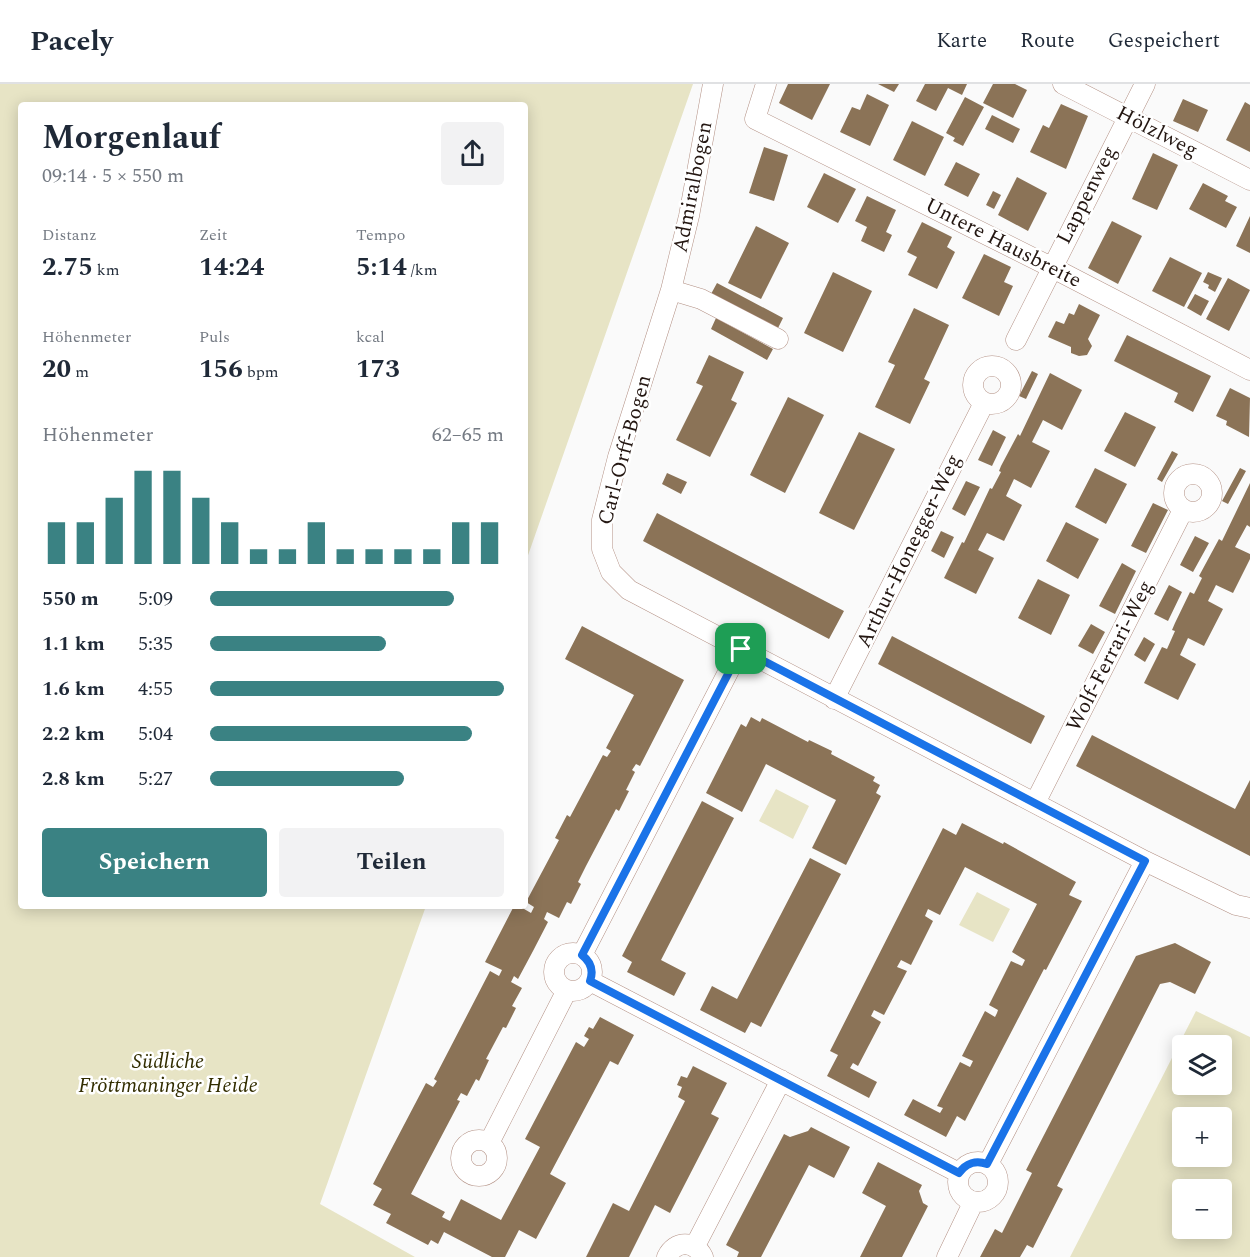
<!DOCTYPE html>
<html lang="de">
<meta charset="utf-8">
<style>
:root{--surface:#fff;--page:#f2f2f3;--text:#1f2937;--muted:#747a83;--line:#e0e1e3;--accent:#3a8283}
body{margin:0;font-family:Spectral,serif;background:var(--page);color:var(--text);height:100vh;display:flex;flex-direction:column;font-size:22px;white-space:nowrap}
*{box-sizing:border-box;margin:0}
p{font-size:20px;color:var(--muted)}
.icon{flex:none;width:33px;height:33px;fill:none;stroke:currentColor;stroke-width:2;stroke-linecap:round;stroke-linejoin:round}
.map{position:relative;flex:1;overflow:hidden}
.panel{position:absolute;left:18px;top:18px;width:510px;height:807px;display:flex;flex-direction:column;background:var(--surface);border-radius:6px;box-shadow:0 3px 15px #0003}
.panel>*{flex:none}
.buttons{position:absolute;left:1172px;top:951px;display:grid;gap:12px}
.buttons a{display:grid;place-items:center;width:60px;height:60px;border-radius:6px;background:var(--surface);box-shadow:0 3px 15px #0003;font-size:30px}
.pin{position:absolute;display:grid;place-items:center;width:51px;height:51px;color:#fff;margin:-26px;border-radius:12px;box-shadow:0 3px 9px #0006}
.round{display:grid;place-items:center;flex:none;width:63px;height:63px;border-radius:6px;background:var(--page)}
.summary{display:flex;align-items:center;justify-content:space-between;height:102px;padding:0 24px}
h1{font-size:33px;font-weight:700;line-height:45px}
.stats{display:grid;grid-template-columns:repeat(3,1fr);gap:9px;height:102px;padding:6px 24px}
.stats div{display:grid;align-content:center}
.stats b{font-size:26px;font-weight:700}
.stats small{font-size:16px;font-weight:400}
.stats p{font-size:16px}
.chart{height:168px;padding:12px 24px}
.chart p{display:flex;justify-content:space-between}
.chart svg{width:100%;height:108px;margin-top:6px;stroke:var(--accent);stroke-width:6}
.primary-button{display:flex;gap:12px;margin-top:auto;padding:12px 24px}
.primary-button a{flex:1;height:69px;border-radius:6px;background:var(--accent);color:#fff;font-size:24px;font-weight:700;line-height:69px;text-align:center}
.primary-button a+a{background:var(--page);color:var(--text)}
ul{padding:0 24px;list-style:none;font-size:20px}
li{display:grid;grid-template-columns:96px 72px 1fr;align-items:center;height:45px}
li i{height:15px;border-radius:8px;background:var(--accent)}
header{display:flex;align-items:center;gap:36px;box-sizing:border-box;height:84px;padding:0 30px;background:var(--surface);border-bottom:2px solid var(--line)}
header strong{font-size:28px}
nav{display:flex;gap:33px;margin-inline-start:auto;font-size:21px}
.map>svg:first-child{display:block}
</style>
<header>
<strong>Pacely</strong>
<nav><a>Karte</a><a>Route</a><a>Gespeichert</a></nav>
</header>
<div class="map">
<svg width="1250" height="1173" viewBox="0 0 1250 1173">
<rect width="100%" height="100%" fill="#fafafa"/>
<path fill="#e7e4c5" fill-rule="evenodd" d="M0,0H693L525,480V21H21V822H426L320,1120L415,1173H0Z
M776,705L809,722L793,755L759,737Z
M977,808L1010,825L993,858L959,841Z
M1196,927L1250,953V1173H1070ZM1182,962H1221V1000H1182ZM1182,1034H1221V1072H1182ZM1182,1106H1221V1144H1182Z"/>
<path fill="#8b7357" d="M788,0H830L812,36L779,19Z
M878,0H899L894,8Z
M925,0H967L962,11L948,4L936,27L916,17Z
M993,0H1015L1027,6L1013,34L983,19Z
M867,10L889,21L870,62L840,48L852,23L860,26Z
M965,13L984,23L963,62L953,57L955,54L946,49Z
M1183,15L1208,26L1198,48L1173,37Z
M1245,18L1250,21V68L1226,56Z
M1061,20L1088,32L1066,85L1030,68L1043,41L1049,44Z
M992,31L1020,45L1013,59L985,45Z
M912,37L944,53L925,92L893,76Z
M764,63L788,71L774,117L749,109Z
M1153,69L1178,81L1157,126L1132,115Z
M956,78L980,90L968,113L944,101Z
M824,89L856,105L838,139L807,123Z
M1017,93L1047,109L1028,147L998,131Z
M1203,99L1228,112L1225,117L1237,123L1226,144L1189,125Z
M993,107L1001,111L994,125L986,121Z
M867,112L896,126L886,148L892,151L884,168L861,157L867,143L855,137Z
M1250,132V169L1236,162Z
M1112,137L1142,152L1118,200L1088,184Z
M922,138L952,153L947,163L955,168L937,205L908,191L917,173L907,168Z
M756,142L789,159L761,215L728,199Z
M984,170L1011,183L1004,198L1013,202L999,232L962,214Z
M1170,173L1202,189L1184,223L1152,207Z
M833,188L872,207L843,268L804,249Z
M1208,188L1222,194L1215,208L1208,204L1209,201L1203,198Z
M1228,194L1250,206L1229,247L1206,235Z
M717,199L783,234L777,246L711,210Z
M1195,210L1209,217L1201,232L1187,224Z
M1079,220L1100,231L1088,255L1092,262L1087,271L1079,272L1071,269V263L1048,253L1056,237L1064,240L1069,229L1074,231Z
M914,224L949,241L924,295L930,298L910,340L875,323L895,281L888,278Z
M716,234L773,265L767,276L711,245Z
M1127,251L1211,292L1193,328L1174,318L1178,309L1114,277Z
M709,271L744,288L731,316L737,319L710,373L676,356L703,302L696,299Z
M1032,287L1038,290L1026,315L1019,312Z
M1050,289L1082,306L1062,346L1043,336L1032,358L1050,367L1031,404L1014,395L1006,412L1022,421L1004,457L987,449L978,466L994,474L976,510L944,494L962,458L964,459L990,404L992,405L1001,388L999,387L1001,382L1018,350L1020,352Z
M1230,304L1250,314L1249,353L1226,341L1227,337L1216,332Z
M788,313L824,331L785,409L750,391Z
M1125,328L1156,343L1135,383L1104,367Z
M993,346L1006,353L992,382L978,376Z
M859,348L895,365L854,446L819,429Z
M1172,367L1178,370L1162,398L1157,395Z
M1095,384L1127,400L1106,440L1075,423Z
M1240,384L1246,387L1228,420L1222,417Z
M667,389L687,398L681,410L662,400Z
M966,397L980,403L965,432L952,425Z
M1250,399V443L1247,441L1235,463L1250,470V475L1233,509L1216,501L1208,517L1223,525L1204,562L1188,554L1180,571L1196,580L1178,616L1144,599L1162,563L1167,565L1175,547L1172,546L1175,539L1190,508L1194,510L1202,494L1199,492L1219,455L1222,457Z
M1153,419L1168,426L1146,469L1131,462Z
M657,429L844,527L829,555L643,457Z
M1066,438L1099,455L1078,495L1046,477Z
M941,447L954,453L944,474L931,467Z
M1195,452L1209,459L1193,488L1180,481Z
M1122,479L1136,487L1115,530L1099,522Z
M1038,495L1070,511L1051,551L1018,534Z
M1169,501L1182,508L1168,537L1154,530Z
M1091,540L1105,548L1093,570L1078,562Z
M582,542L684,596L640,682L636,680L632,686L635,688L626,706L629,707L619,727L616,725L586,782L578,798L581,800L571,820L567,818L559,834L547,828L544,835L548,838L533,867L518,895L514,892L511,898L522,904L512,922L516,924L506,944L503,943L486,975L489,976L479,997L476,995L467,1012L461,1009L457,1016L460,1017L411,1110L445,1128L442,1133L450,1137L461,1115L501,1136L540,1063L525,1055L576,958L584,963L589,955L584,952L589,943L593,945L600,933L634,951L618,981L610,977L550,1090L566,1099L536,1155L519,1146L505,1173H492L444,1148L438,1160L431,1156L428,1161L386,1139L391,1130L373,1121L382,1105L373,1100L426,999L433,1003L437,997L434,995L490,887L499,892L502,886L485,878L514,822H519L531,829L534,823L526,818L559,756L555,754L567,731L570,733L603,671L607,673L611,667L606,664L634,611L565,575Z
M892,552L1045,632L1031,660L878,580Z
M1144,553L1155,560L1145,578L1134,571Z
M751,633L760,638L762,634L808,658L809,656L832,667L831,670L875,693L873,697L880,701L876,709L881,712L846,781L812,764L836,716L828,712L766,680L742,728L706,709L741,640L746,643Z
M1092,651L1235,725L1250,696V772L1076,682Z
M702,717L734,734L661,876L686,889L674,912L627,888L632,878L622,872Z
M962,739L1003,760L1004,758L1076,798L1069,811L1082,817L1046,886L1044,885L965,1037L957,1032L946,1053L904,1031L913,1015L940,1029L943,1024L937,1022L960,978L970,983L973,977L962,972L985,927L995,933L997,929L998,926L989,921L1011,877L1022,882L1025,876L1012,868L1037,820L965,783L940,831L928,825L925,832L933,837L911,881L901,876L897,883L907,887L884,931L874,926L871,932L881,938L858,982L853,979L850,984L877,998L869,1014L827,992L838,971L830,967L943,744L956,751Z
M810,774L841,790L761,943L751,938L745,949L700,926L712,902L737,915Z
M1175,859L1211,878L1195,910L1170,898L1160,900L1057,1102L1063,1105L1033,1164L1027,1161L1020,1173H980L995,1145L1002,1149L1032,1089L1026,1086L1136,872Z
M693,982L727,999L711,1030L719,1034L670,1129L655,1121L629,1173H586L613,1119L629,1127L685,1017L678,1013L682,1003L677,1001L681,992L687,994Z
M811,1043L850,1063L834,1094L809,1081L761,1173H737L739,1168L726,1161L784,1050L790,1053L808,1047Z
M878,1078L922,1101L919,1107L923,1119L928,1122L902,1173H860L886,1122L862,1109Z"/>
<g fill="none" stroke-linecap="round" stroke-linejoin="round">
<defs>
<path id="minor" d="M713,0L689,132L671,206L618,373L602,436V465L611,488L629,506L1145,777L1236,821L1250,824
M766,0L755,35L1051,183L1250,286
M1063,0L1250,96
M671,206L701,215L778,255
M1016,256L1145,0
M973 301a19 19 0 1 1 38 0a19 19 0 1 1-38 0Z
M1174 409a19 19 0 1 1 38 0a19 19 0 1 1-38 0Z
M834,615L984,319
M1035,719L1183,426
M554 888a19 19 0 1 1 38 0a19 19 0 1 1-38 0Z
M582,871L740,565
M590,897L959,1089
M461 1074a18 18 0 1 1 36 0a18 18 0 1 1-36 0Z
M489,1059L567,906
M958 1098a20 20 0 1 1 40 0a20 20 0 1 1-40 0Z
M988,1080L1145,777
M695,1162L781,996
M667,1173C675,1156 695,1156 703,1173
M947,1173L973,1119"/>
</defs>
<use href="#minor" stroke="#b39084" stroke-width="21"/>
<use href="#minor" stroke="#fff" stroke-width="20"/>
</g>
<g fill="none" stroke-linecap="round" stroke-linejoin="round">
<defs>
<path id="route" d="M741,565L1145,777L987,1080C976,1076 966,1079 959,1089L590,897C594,886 591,878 582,871Z"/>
</defs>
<use href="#route" stroke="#fff" stroke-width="12"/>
<use href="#route" stroke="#1a73e8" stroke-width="8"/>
</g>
<g text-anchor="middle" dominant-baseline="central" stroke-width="5" stroke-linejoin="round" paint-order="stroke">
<g font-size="21" fill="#241712" stroke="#fff">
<text transform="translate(1157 48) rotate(27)">Hölzlweg</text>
<text transform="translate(693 103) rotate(-79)">Admiralbogen</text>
<text transform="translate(1087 111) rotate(-63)">Lappenweg</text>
<text transform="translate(1003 159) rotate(27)">Untere Hausbreite</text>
<text transform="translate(625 366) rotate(-75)">Carl-Orff-Bogen</text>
<text transform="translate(909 467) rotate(-64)">Arthur-Honegger-Weg</text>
<text transform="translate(1110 572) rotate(-63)">Wolf-Ferrari-Weg</text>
</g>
<g font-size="21" font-style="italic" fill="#322d00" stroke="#fff">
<text x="168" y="978">Südliche<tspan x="168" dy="24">Fröttmaninger Heide</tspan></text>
</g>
</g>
</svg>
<div class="buttons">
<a><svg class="icon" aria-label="layers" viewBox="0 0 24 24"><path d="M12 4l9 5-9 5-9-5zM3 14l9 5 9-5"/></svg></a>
<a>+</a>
<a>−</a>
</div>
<div class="pin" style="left:741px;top:565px;background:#1e9e55"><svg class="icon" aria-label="arrive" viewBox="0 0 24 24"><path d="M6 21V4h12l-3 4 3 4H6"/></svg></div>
<section class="panel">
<div class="summary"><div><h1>Morgenlauf</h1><p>09:14 · 5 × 550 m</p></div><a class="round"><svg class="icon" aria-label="share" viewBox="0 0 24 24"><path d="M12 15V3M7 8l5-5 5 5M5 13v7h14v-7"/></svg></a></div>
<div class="stats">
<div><p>Distanz</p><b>2.75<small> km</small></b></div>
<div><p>Zeit</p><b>14:24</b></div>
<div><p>Tempo</p><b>5:14<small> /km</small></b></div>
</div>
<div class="stats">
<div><p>Höhenmeter</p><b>20<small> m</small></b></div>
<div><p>Puls</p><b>156<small> bpm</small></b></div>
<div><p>kcal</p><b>173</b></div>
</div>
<div class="chart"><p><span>Höhenmeter</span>62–65 m</p>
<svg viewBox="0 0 160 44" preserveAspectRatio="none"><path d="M5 44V27M15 44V27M25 44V17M35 44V6M45 44V6M55 44V17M65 44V27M75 44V38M85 44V38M95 44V27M105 44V38M115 44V38M125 44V38M135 44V38M145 44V27M155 44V27"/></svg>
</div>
<ul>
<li><b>550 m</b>5:09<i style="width:83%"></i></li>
<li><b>1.1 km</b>5:35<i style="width:60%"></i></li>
<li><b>1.6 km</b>4:55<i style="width:100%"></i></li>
<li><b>2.2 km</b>5:04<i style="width:89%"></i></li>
<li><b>2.8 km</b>5:27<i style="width:66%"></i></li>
</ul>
<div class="primary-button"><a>Speichern</a><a>Teilen</a></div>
</section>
</div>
